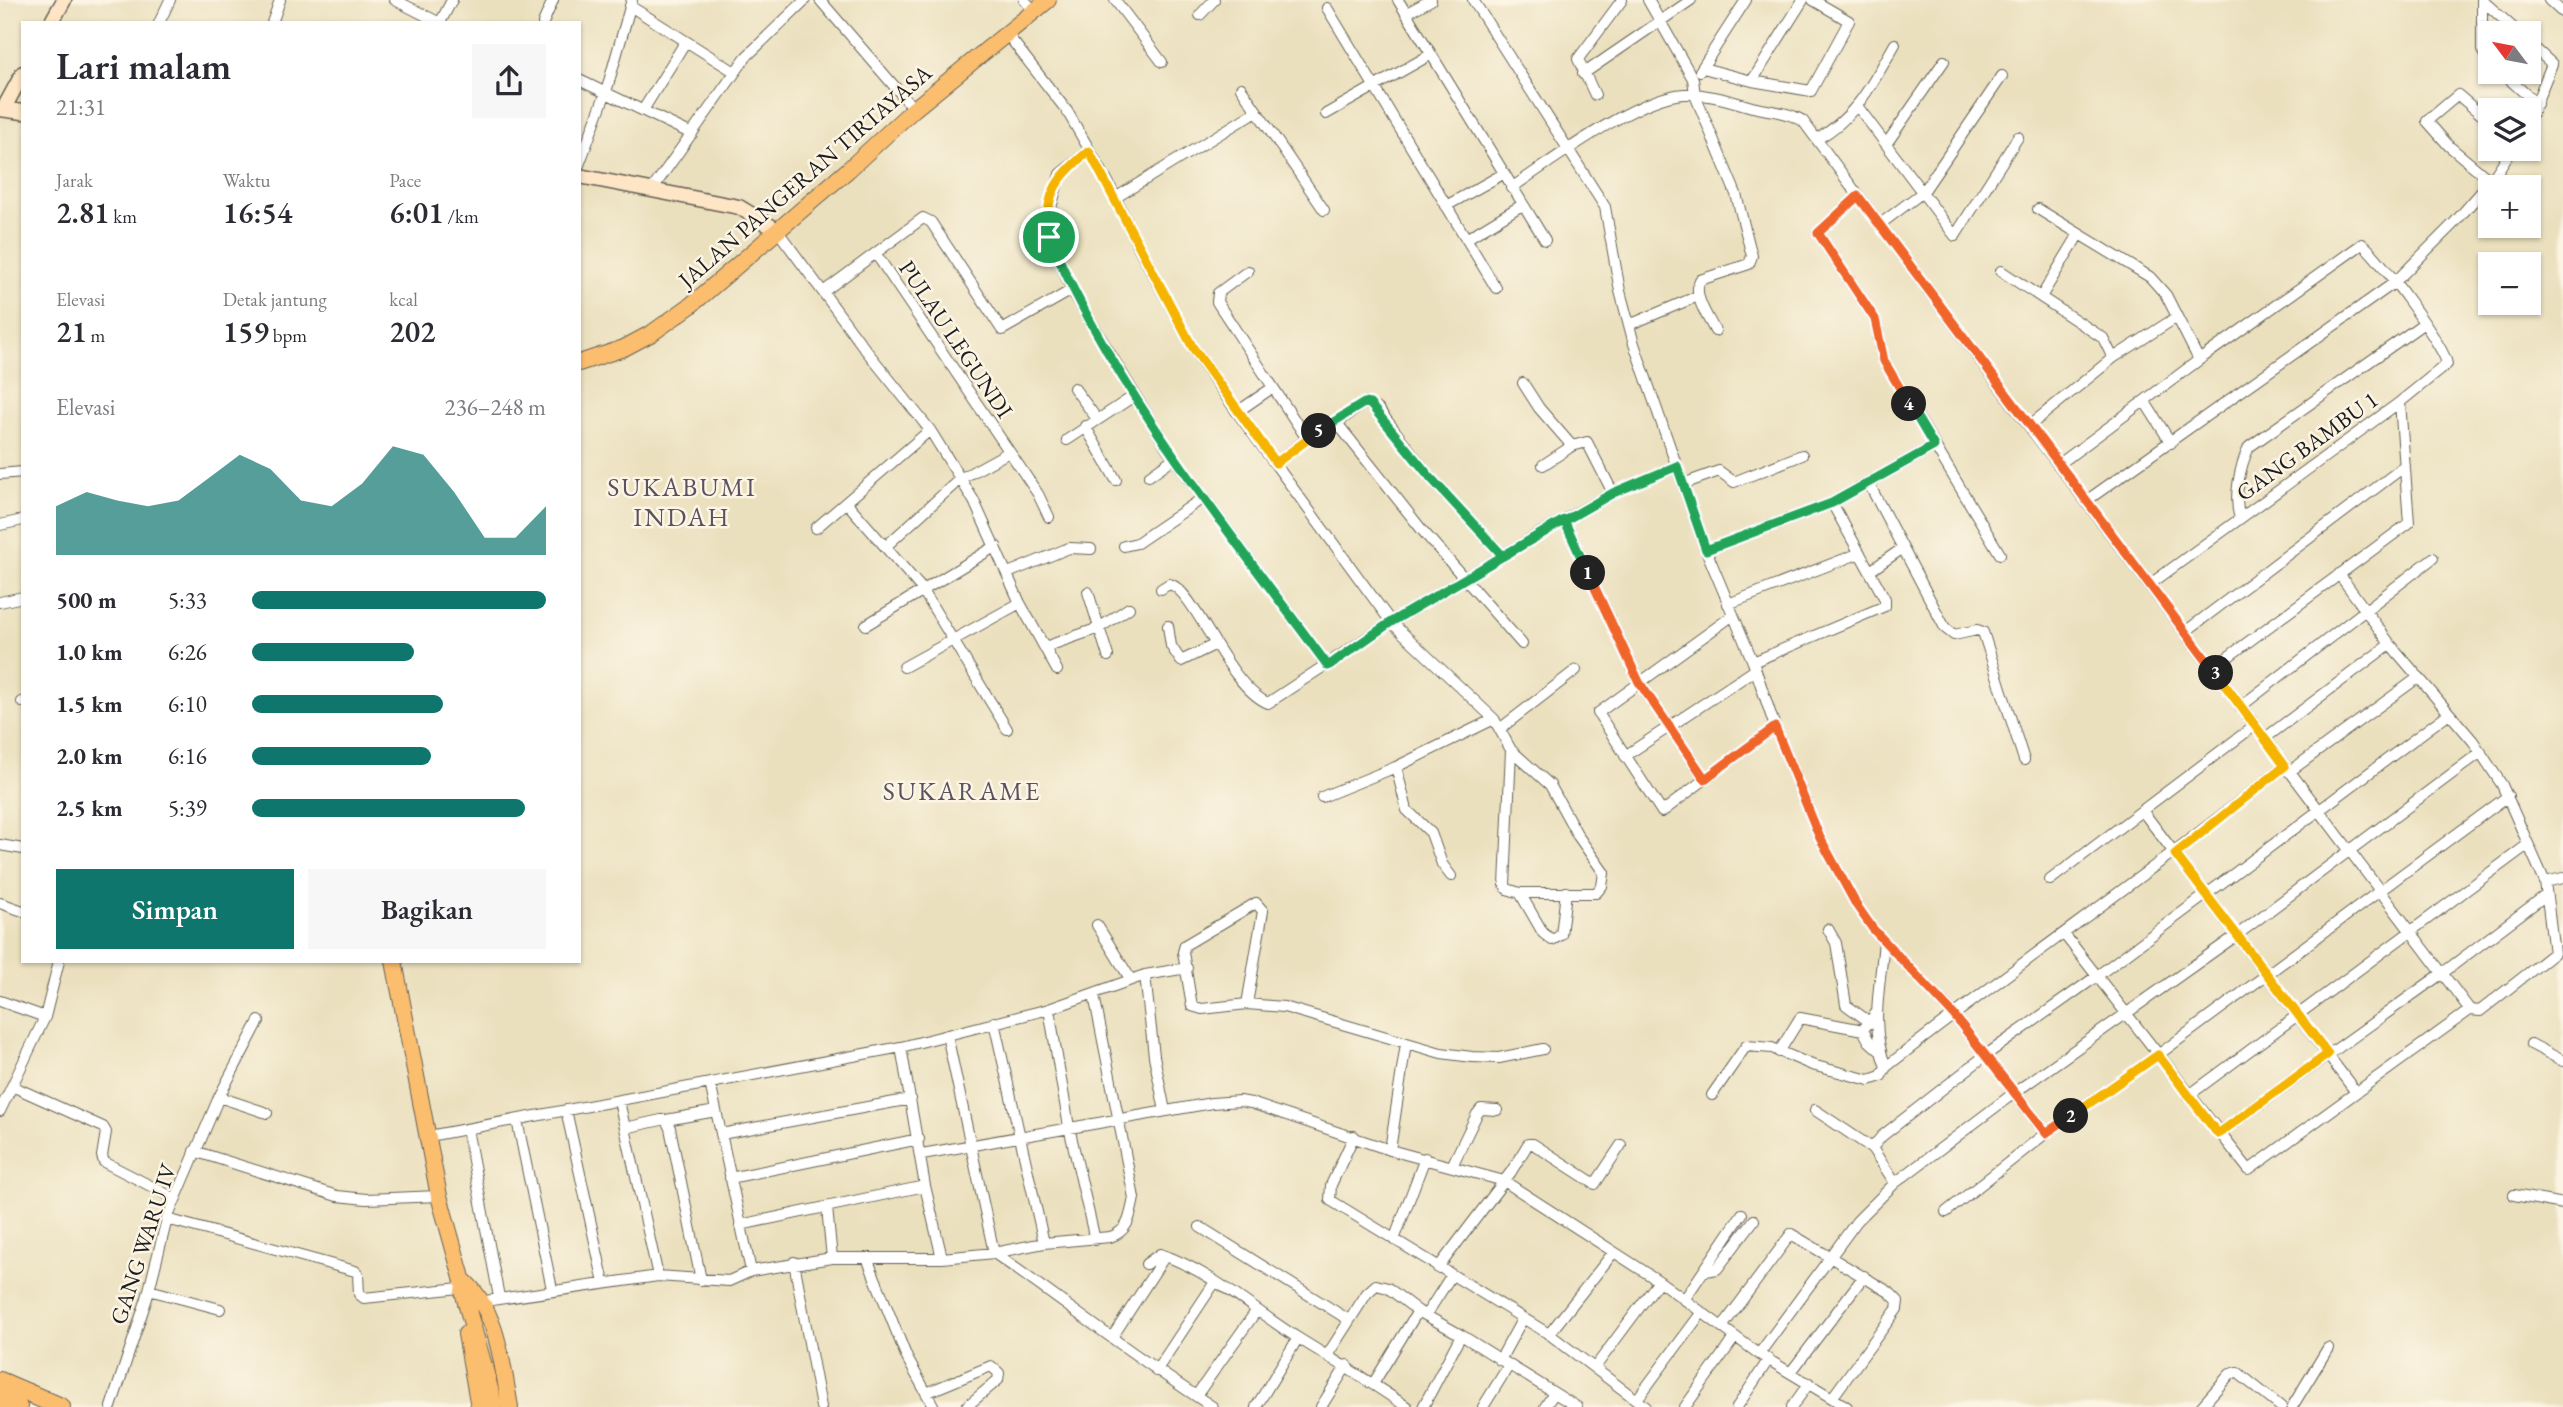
<!DOCTYPE html>
<html lang="id">
<meta charset="utf-8">
<style>
:root{--surface:#fff;--page:#f7f7f7;--text:#2b2b33;--muted:#7c7c81;--accent:#0f766e}
body{margin:0;font-family:"EB Garamond",serif;background:var(--page);color:var(--text);height:100vh;display:flex;flex-direction:column;font-size:26px;white-space:nowrap}
*{box-sizing:border-box;margin:0}
p{font-size:23px;color:var(--muted)}
.icon{flex:none;width:38px;height:38px;fill:none;stroke:currentColor;stroke-width:2;stroke-linecap:round;stroke-linejoin:round}
.map{position:relative;flex:1;overflow:hidden}
.details{position:absolute;left:21px;top:21px;width:560px;height:942px;display:flex;flex-direction:column;background:var(--surface);border-radius:0px;box-shadow:0 2px 5px #0004}
.details>*{flex:none}
.needle{width:46px;rotate:302deg}
.controls{position:absolute;left:2478px;top:21px;display:grid;gap:14px}
.controls a{display:grid;place-items:center;width:63px;height:63px;border-radius:0px;background:var(--surface);box-shadow:0 2px 5px #0004;font-size:35px}
.pin{position:absolute;display:grid;place-items:center;width:60px;height:60px;color:#fff;margin:-30px;border:4px solid #fff;border-radius:50%;box-shadow:0 2px 7px #0007}
.km{position:absolute;width:35px;height:35px;margin:-18px;border-radius:50%;background:#222;color:#fff;font-size:19px;line-height:35px;text-align:center}
.round{display:grid;place-items:center;flex:none;width:74px;height:74px;border-radius:0px;background:var(--page)}
.overview{display:flex;align-items:center;justify-content:space-between;height:119px;padding:0 35px}
h1{font-size:38px;font-weight:600;line-height:52px}
.metrics{display:grid;grid-template-columns:repeat(3,1fr);gap:10px;height:119px;padding:7px 35px}
.metrics div{display:grid;align-content:center}
.metrics b{font-size:30px;font-weight:600}
.metrics small{font-size:19px;font-weight:400}
.metrics p{font-size:19px}
.chart{height:196px;padding:14px 35px}
.chart p{display:flex;justify-content:space-between}
.chart svg{width:100%;height:126px;margin-top:7px;fill:var(--accent);opacity:.7}
.button{display:flex;gap:14px;margin-top:auto;padding:14px 35px}
.button a{flex:1;height:80px;border-radius:0px;background:var(--accent);color:#fff;font-size:28px;font-weight:600;line-height:80px;text-align:center}
.button a+a{background:var(--page);color:var(--text)}
ul{padding:0 35px;list-style:none;font-size:23px}
li{display:grid;grid-template-columns:112px 84px 1fr;align-items:center;height:52px}
li i{height:18px;border-radius:9px;background:var(--accent)}
.map>svg:first-child{display:block}
</style>
<div class="map">
<svg width="2563" height="1407" viewBox="0 0 2563 1407">
<rect width="100%" height="100%" fill="#fcf5e5"/>
<filter id="ink" filterUnits="userSpaceOnUse"><feTurbulence type="fractalNoise" baseFrequency=".0143" numOctaves="2"/><feDisplacementMap in="SourceGraphic" scale="14" xChannelSelector="R" yChannelSelector="G"/><feConvolveMatrix kernelMatrix="1 2 1 2 8 2 1 2 1" color-interpolation-filters="sRGB"/></filter>
<filter id="wash" filterUnits="userSpaceOnUse"><feTurbulence type="fractalNoise" baseFrequency=".00686" numOctaves="4" result="noise"/><feDisplacementMap in="SourceGraphic" scale="28" xChannelSelector="R" yChannelSelector="G"/><feGaussianBlur stdDeviation="1.57" result="paint"/><feColorMatrix in="noise" values="0 0 0 0 0 0 0 0 0 0 0 0 0 0 0 0 0 1.4 0 .05"/><feComposite in="paint" operator="in"/></filter>
<g filter="url(#wash)">
<rect width="100%" height="100%" fill="#ebe0be"/>
</g>
<g filter="url(#ink)">
<g fill="none" stroke-linecap="round" stroke-linejoin="round">
<defs>
<path id="street" d="M395,0L440,23
M820,0L914,109
M1024,0L1035,11
M1115,0L1162,62
M1398,0L1545,240
M1473,0L1605,207L1620,291L1634,344L1706,550L1753,662L1775,727L1820,838L1857,906L1873,929L1953,1014L2046,1133
M1648,0L1693,79L1695,95L1736,194L1752,256L1749,264L1700,280C1692,295 1708,317 1715,331
M2482,0V50L2490,63
M2482,0L2519,33
M2549,0L2562,12
M630,6L735,72
M1327,8L1496,288
M1407,13L1431,0
M1200,15L1214,0
M159,23L170,0
M272,23L280,0
M440,23L452,0
M543,23L553,0
M1007,34L1067,111L1108,182L1139,248L1193,348L1237,412L1391,622L1494,719L1511,750L1550,785L1578,836L1604,873L1602,886L1596,893H1520
M2529,43L2552,64L2529,121
M1703,68L1752,81L1811,91L1849,21L1813,0
M1700,71L1746,0
M2501,72L2537,104
M1583,74L1691,0
M579,80L692,134
M1752,81L1803,0
M1241,88L1324,210
M1595,95L1578,59L1622,0
M1858,107L1955,236L2018,137
M643,110L686,41
M1326,114L1430,55
M2490,122L2458,95L2427,121L2449,146L2491,181
M1817,139C1857,117 1873,82 1895,44
M1887,143L1944,61
M1089,151L1060,174L1047,223L1049,237L1072,290L1167,448L1328,666
M579,165L606,92L632,0
M653,188L746,57L805,0
M1511,188C1552,161 1636,97 1684,94C1706,93 1731,101 1752,107C1769,111 1789,112 1803,121L2029,426L2470,1010L2480,1011L2554,953L2545,882L2502,785L2473,741L2390,644L2339,574
M1858,196L1818,233L1875,319L1884,361L2000,554
M1115,198L1257,111
M1446,206L1503,174
M2038,209L2150,277L2166,295L2199,360L2058,465
M1879,225L1923,192L2002,76
M777,230L865,349L930,430L974,501L1020,603L1057,670
M1466,239L1522,205
M876,254L1038,494L1049,517
M1248,271L1218,293L1217,302L1307,439
M2001,271L2103,338L2113,358
M823,292L923,218L931,222L1002,330L1072,290
M2041,297L2079,234
M1629,325L1698,296
M1523,383L1539,408L1572,446
M1074,388L1097,419
M2145,402L2171,443
M1237,412L1272,388
M1337,423L1364,403L1378,409L1430,477L1503,556
M1085,426L1116,480
M2029,426L2113,358L2177,317
M1067,440L1134,396
M1276,463L1307,439L1337,423L1422,530L1522,644
M1543,465L1572,446L1587,442L1613,493
M0,474L23,472
M1149,476L1174,458
M1683,484L1719,471L1734,482L1802,455
M1869,484L1945,628L1954,635L1977,630L1983,632L2024,760
M2086,501L2394,283L2455,222L2491,181L2512,149
M847,503L922,589L1007,729
M2240,518C2233,497 2240,466 2249,447L2424,323
M1564,520L1639,682L1705,779L1775,727
M0,525L23,520
M816,528L930,430
M1124,546L1137,543L1203,498
M885,547L960,479L1009,452
M1706,550L1832,503L1934,446
M1870,571L1903,548
M1008,573L1069,548L1091,549
M2149,585L2400,402L2447,364C2445,347 2376,253 2362,244L2199,360
M1161,589L1169,584C1194,588 1227,686 1268,703L1391,622L1544,531L1613,493L1677,466
M1088,592L1108,656
M0,602L23,597
M1728,604L1860,553
M866,625L996,546
M1168,626L1171,646L1181,661L1214,645
M2185,632L2405,466
M1045,647L1099,628L1129,608
M1753,662L1885,606V599L1832,503
M904,667L1020,603
M2213,668L2409,523L2400,402
M22,702H23
M2240,707L2433,558
M1501,728L1576,670
M2264,739L2390,644
M1511,750L1505,885L1507,889L1520,893L1543,933L1552,940L1561,935L1566,892
M1625,756L1755,670
M2289,772L2419,677
M1705,779L1662,812L1598,713L1732,616
M1322,797L1396,767
M2144,813L2355,1091
M0,845L23,849
M1451,876L1442,864L1431,833L1407,810L1396,767L1494,719
M2050,880L2254,726
M2545,882L2563,878
M0,903L23,911
M1097,925L1131,980
M1828,929L1836,943L1846,1005L1871,1023
M2064,934L2249,1170L2470,1010
M1884,940C1881,984 1869,1025 1886,1067
M1145,975L1154,1056L1165,1111
M0,1001L45,1017
M1247,1004L1263,911L1256,903L1185,945L1183,952L1192,1006L1202,1009L1247,1004L1284,1007L1441,1053L1472,1057L1499,1058L1543,1049
M1049,1009L1069,1127L1095,1240
M994,1022L1044,1243
M1863,1030L1869,1041L1879,1050
M947,1035L994,1253L1044,1243L1110,1237C1129,1231 1130,1216 1134,1198L1094,995
M2531,1044L2563,1061
M1779,1052L1800,1018L1863,1030L1876,1013
M710,1083L751,1271
M12,1086L103,1127L106,1132L102,1156L104,1162L174,1198
M1712,1095L1746,1046L1772,1048L1812,1065L1869,1080L1881,1076L1886,1067C2017,964 2155,870 2285,766
M2188,1096L2526,846
M219,1097L267,1113
M619,1101L658,1276
M566,1110L604,1283
M1815,1110L1872,1148
M0,1111L45,1017L59,961
M517,1120L552,1289
M666,1120L716,1111
M625,1128L661,1120H666L670,1128L701,1280
M467,1129L499,1297
M721,1134L911,1099
M2218,1134L2444,972L2546,895
M429,1136L901,1047L1049,1009L1145,975L1187,968
M1354,1136L1331,1185L1330,1200L1549,1334L1646,1407
M1390,1150L1406,1043
M194,1151L337,1196L366,1199L439,1196
M922,1154L1212,1103L1240,1101L1251,1103L1390,1150L1504,1181L1659,1281L1759,1354L1847,1407
M1452,1166L1477,1114L1481,1109L1497,1110
M730,1178L919,1139
M1895,1183L1872,1148L1882,1136L1986,1055L2097,976L2448,714
M925,1186L942,1258
M2514,1195L2563,1204
M827,1208L832,1258
M1946,1212L2046,1133L2158,1055L2508,796
M167,1219L355,1271L358,1274L359,1294L364,1298L460,1288
M740,1225L925,1186L901,1047
M1200,1227L1349,1320
M1394,1240L1425,1158
M867,1258L907,1358L934,1407
M794,1262L821,1407
M1146,1264L1160,1254C1211,1271 1253,1310 1298,1338C1335,1361 1371,1382 1407,1407
M1438,1268L1511,1172L1528,1144H1533L1595,1184L1621,1145
M1706,1271L1717,1269L1754,1220
M149,1290L220,1309
M1684,1300L1742,1214
M478,1302L658,1276L729,1281L751,1271L832,1258H942L994,1253C1067,1304 1137,1359 1213,1407
M1418,1311L1461,1335
M1426,1315L1451,1276
M1722,1327L1791,1234L1889,1292L1898,1301L1897,1309L1832,1398
M1549,1334L1613,1253
M1113,1336L1165,1256
M1328,1354L1367,1293L1376,1285L1388,1288L1418,1311L1373,1384
M1759,1354L1857,1221L1895,1183L2014,1093L2237,935L2481,752
M1500,1360L1523,1318
M1596,1366L1659,1281
M1156,1371L1215,1282
M1791,1372L1864,1276
M926,1393L991,1366L999,1373L998,1380L966,1407
M1196,1396L1257,1310
M1638,1398L1702,1312
M111,1407L147,1298L167,1219L219,1097L259,1021
M1256,1407L1298,1338
M1321,1407L1347,1365
M1423,1407L1461,1335L1577,1407
M1483,1407L1509,1365
M1545,1407L1554,1393
M1685,1407L1735,1337
M1737,1407L1769,1359
M1792,1407L1809,1383
M2201,1407L2230,1374L2237,1372L2281,1407
M2292,1407L2328,1348"/>
<path id="secondary" d="M51,23L64,0
M4,108L23,73
M0,109L23,112
M579,176L739,207L777,230"/>
<path id="primary" d="M579,363L624,348L652,333L690,306L848,170L914,109L1048,0
M394,961L439,1196L464,1285L463,1291C473,1331 486,1367 494,1407
M463,1280C498,1310 502,1364 510,1407
M466,1334L479,1407"/>
<path id="highway" d="M0,1381L61,1407
M0,1399L18,1407"/>
</defs>
<use href="#street" stroke="#646155" stroke-width="12"/>
<use href="#secondary" stroke="#646155" stroke-width="17"/>
<use href="#primary" stroke="#646155" stroke-width="18"/>
<use href="#highway" stroke="#646155" stroke-width="20"/>
<use href="#street" stroke="#fff" stroke-width="10"/>
<use href="#secondary" stroke="#fde5c5" stroke-width="14"/>
<use href="#primary" stroke="#fbbd6e" stroke-width="16"/>
<use href="#highway" stroke="#fbbd6e" stroke-width="18"/>
</g>
</g>
<g fill="none" stroke-linecap="round" stroke-linejoin="round" filter="url(#ink)">
<defs>
<path id="split-1" d="M1049,237C1117,395 1227,528 1328,666L1391,622L1564,520L1588,573"/>
<path id="split-2" d="M1588,573L1639,682L1705,779L1775,727L1820,838L1857,906L1873,929L1953,1014L2046,1133L2071,1116"/>
<path id="split-3" d="M2071,1116L2158,1055L2218,1134L2328,1054L2175,854L2285,766L2216,673"/>
<path id="split-4" d="M1909,404L1884,361L1875,319L1818,233L1858,196L2216,673"/>
<path id="split-5" d="M1319,431L1364,403L1370,404L1430,477L1503,556L1613,493L1677,466L1706,550L1832,503L1934,446L1909,404"/>
<path id="split-6" d="M1049,237C1043,194 1058,176 1089,151L1193,348L1276,463L1319,431"/>
</defs>
<use href="#split-1" stroke="#fff" stroke-width="14"/>
<use href="#split-2" stroke="#fff" stroke-width="14"/>
<use href="#split-3" stroke="#fff" stroke-width="14"/>
<use href="#split-4" stroke="#fff" stroke-width="14"/>
<use href="#split-5" stroke="#fff" stroke-width="14"/>
<use href="#split-6" stroke="#fff" stroke-width="14"/>
<use href="#split-1" stroke="#22a559" stroke-width="9"/>
<use href="#split-2" stroke="#f0652b" stroke-width="9"/>
<use href="#split-3" stroke="#f5b400" stroke-width="9"/>
<use href="#split-4" stroke="#f0652b" stroke-width="9"/>
<use href="#split-5" stroke="#22a559" stroke-width="9"/>
<use href="#split-6" stroke="#f5b400" stroke-width="9"/>
</g>
<g text-anchor="middle" dominant-baseline="central" stroke-width="5" stroke-linejoin="round" paint-order="stroke">
<g font-size="23" fill="#1c1c1c" stroke="#fcf5e5">
<text transform="translate(805 176) rotate(-41)">JALAN PANGERAN TIRTAYASA</text>
<text transform="translate(956 339) rotate(56)">PULAU LEGUNDI</text>
<text transform="translate(2307 446) rotate(-36)">GANG BAMBU 1</text>
<text transform="translate(143 1244) rotate(-72)">GANG WARU IV</text>
</g>
<g font-size="26" letter-spacing="2" fill="#5b5260" stroke="#fcf5e5">
<text x="682" y="487">SUKABUMI<tspan x="682" dy="30">INDAH</tspan></text>
<text x="962" y="791">SUKARAME</text>
</g>
</g>
</svg>
<div class="controls">
<a><svg class="needle" viewBox="-14 -14 28 28"><path d="M0-13l5 13h-10z" fill="#e53935"/><path d="M0 13l5-13h-10z" fill="#7c7c81"/></svg></a>
<a><svg class="icon" aria-label="layers" viewBox="0 0 24 24"><path d="M12 4l9 5-9 5-9-5zM3 14l9 5 9-5"/></svg></a>
<a>+</a>
<a>−</a>
</div>
<div class="pin" style="left:1049px;top:237px;background:#1e9e55"><svg class="icon" aria-label="arrive" viewBox="0 0 24 24"><path d="M6 21V4h12l-3 4 3 4H6"/></svg></div>
<b class="km" style="left:1588px;top:573px">1</b>
<b class="km" style="left:2071px;top:1116px">2</b>
<b class="km" style="left:2216px;top:673px">3</b>
<b class="km" style="left:1909px;top:404px">4</b>
<b class="km" style="left:1319px;top:431px">5</b>
<section class="details">
<div class="overview"><div><h1>Lari malam</h1><p>21:31</p></div><a class="round"><svg class="icon" aria-label="share" viewBox="0 0 24 24"><path d="M12 15V3M7 8l5-5 5 5M5 13v7h14v-7"/></svg></a></div>
<div class="metrics">
<div><p>Jarak</p><b>2.81<small> km</small></b></div>
<div><p>Waktu</p><b>16:54</b></div>
<div><p>Pace</p><b>6:01<small> /km</small></b></div>
</div>
<div class="metrics">
<div><p>Elevasi</p><b>21<small> m</small></b></div>
<div><p>Detak jantung</p><b>159<small> bpm</small></b></div>
<div><p>kcal</p><b>202</b></div>
</div>
<div class="chart"><p><span>Elevasi</span>236–248 m</p>
<svg viewBox="0 0 160 44" preserveAspectRatio="none"><path d="M0 44V27L10 22L20 25L30 27L40 25L50 17L60 9L70 14L80 25L90 27L100 19L110 6L120 9L130 22L140 38L150 38L160 27V44z"/></svg>
</div>
<ul>
<li><b>500 m</b>5:33<i style="width:100%"></i></li>
<li><b>1.0 km</b>6:26<i style="width:55%"></i></li>
<li><b>1.5 km</b>6:10<i style="width:65%"></i></li>
<li><b>2.0 km</b>6:16<i style="width:61%"></i></li>
<li><b>2.5 km</b>5:39<i style="width:93%"></i></li>
</ul>
<div class="button"><a>Simpan</a><a>Bagikan</a></div>
</section>
</div>
